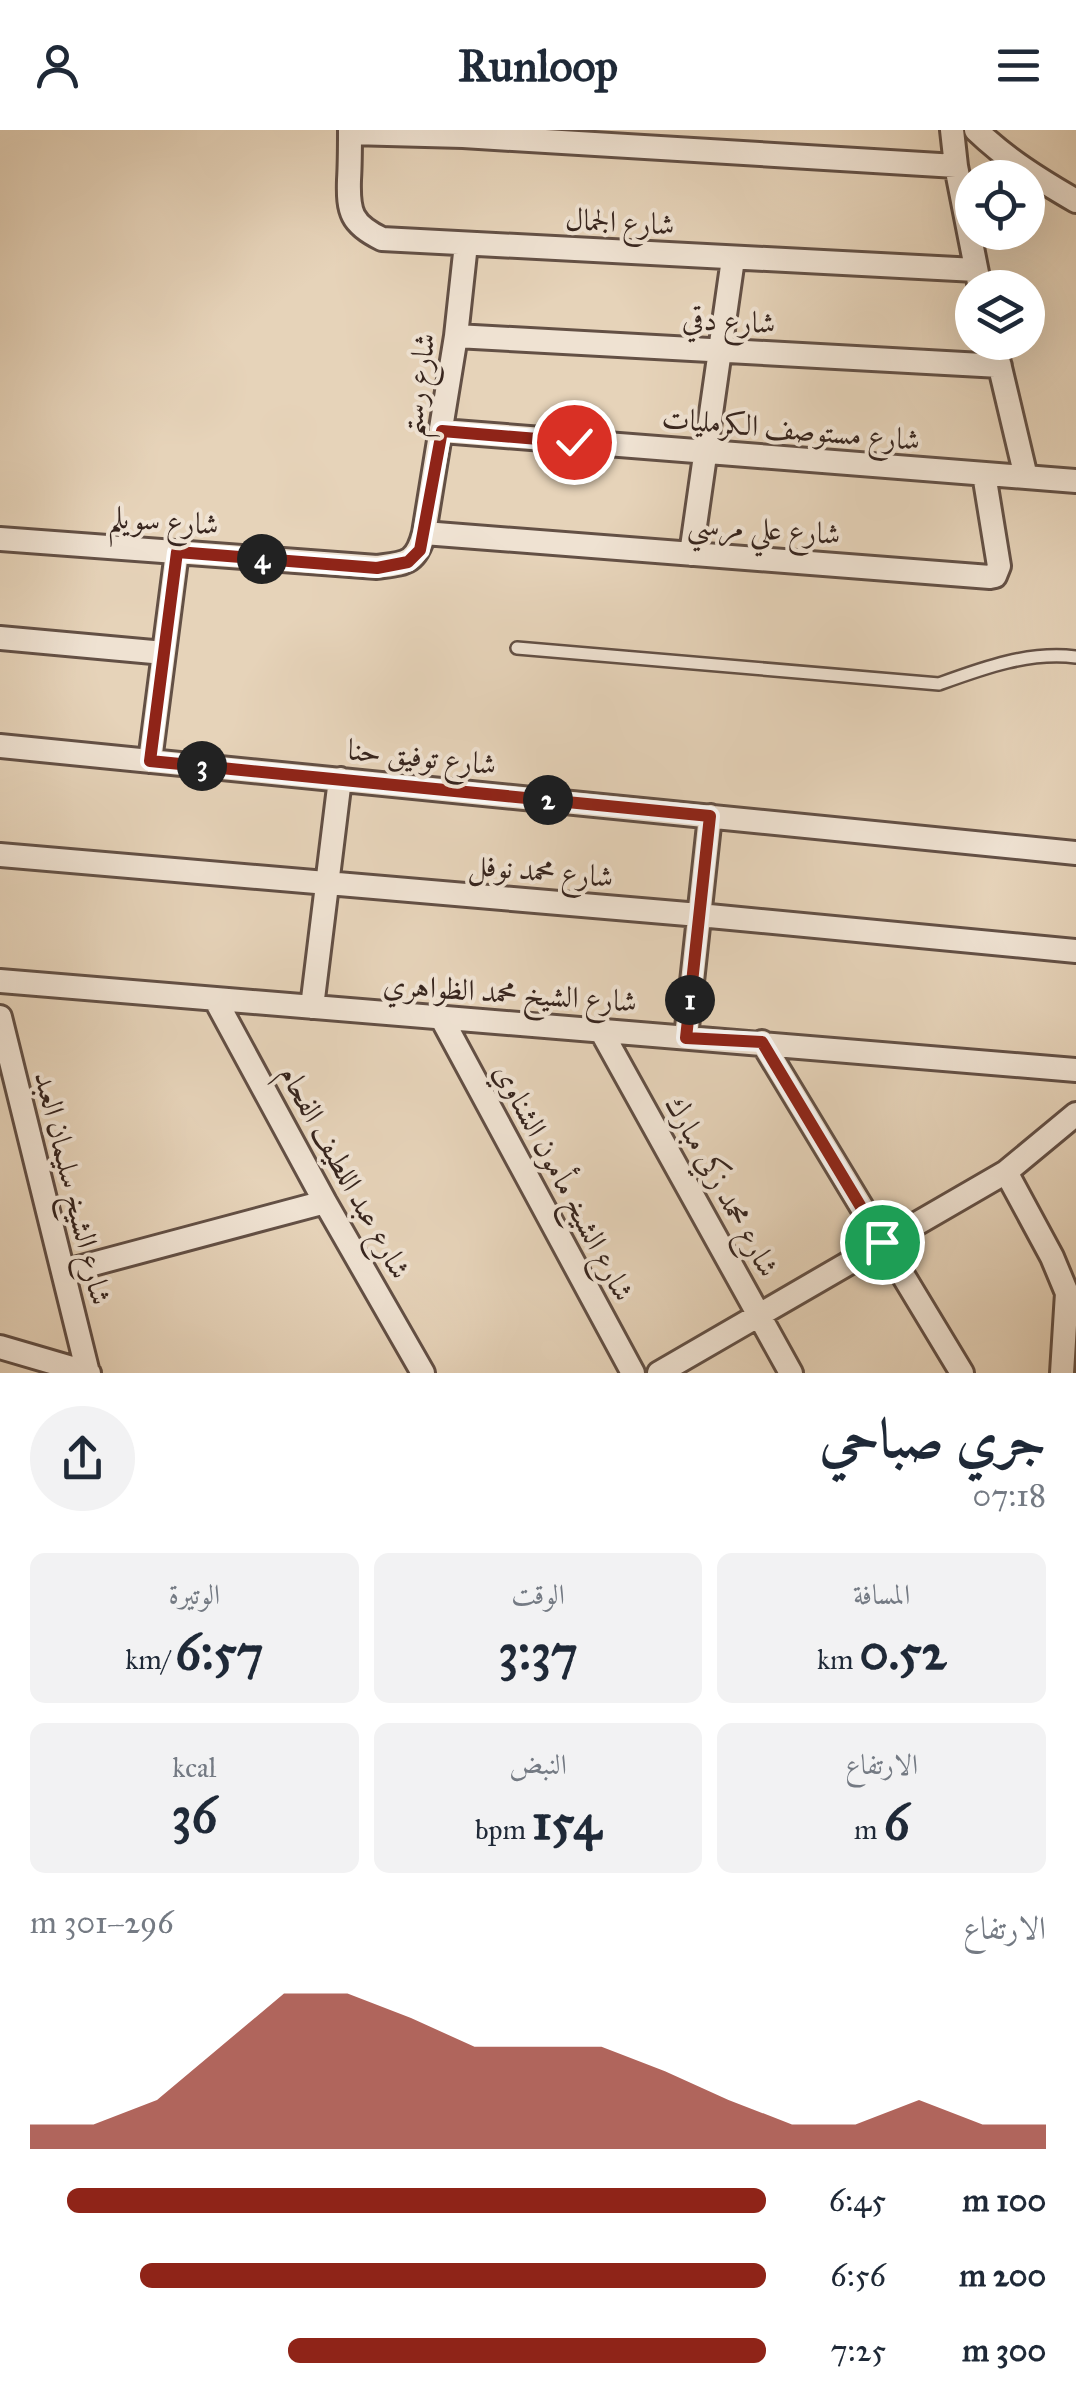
<!DOCTYPE html>
<html lang="ar">
<meta charset="utf-8">
<style>
:root{--surface:#fff;--page:#f2f2f3;--text:#1f2937;--muted:#747a83;--accent:#8f2418}
body{margin:0;font-family:"IM FELL Great Primer",Amiri,serif;background:var(--page);color:var(--text);direction:rtl;height:100vh;display:flex;flex-direction:column;font-size:38px;white-space:nowrap}
*{box-sizing:border-box;margin:0}
p{font-size:32px;color:var(--muted)}
.icon{flex:none;width:55px;height:55px;fill:none;stroke:currentColor;stroke-width:2;stroke-linecap:round;stroke-linejoin:round}
.map{position:relative;height:1243px;overflow:hidden;direction:ltr}
.drawer{display:flex;flex-direction:column;background:var(--surface);flex:1}
.drawer>*{flex:none}
.fabs{position:absolute;left:955px;top:30px;display:grid;gap:20px}
.fabs a{display:grid;place-items:center;width:90px;height:90px;border-radius:50%;background:var(--surface);box-shadow:0 10px 40px #0002;font-size:50px}
.pin{position:absolute;display:grid;place-items:center;width:85px;height:85px;color:#fff;margin:-42px;border:5px solid #fff;border-radius:50%;box-shadow:0 2px 10px #0007}
.km{position:absolute;width:50px;height:50px;margin:-25px;border-radius:50%;background:#222;color:#fff;font-size:28px;line-height:50px;text-align:center}
.round{display:grid;place-items:center;flex:none;width:105px;height:105px;border-radius:52px;background:var(--page)}
.summary{display:flex;align-items:center;justify-content:space-between;height:170px;padding:0 30px}
h1{font-size:55px;font-weight:700;line-height:75px}
.figures{display:grid;grid-template-columns:repeat(3,1fr);gap:15px;height:170px;padding:10px 30px}
.figures div{display:grid;align-content:center;border-radius:15px;background:var(--page);text-align:center}
.figures b{font-size:50px;font-weight:700}
.figures small{font-size:28px;font-weight:400}
.figures p{font-size:28px}
.chart{height:280px;padding:20px 30px}
.chart p{display:flex;justify-content:space-between}
.chart svg{width:100%;height:180px;margin-top:10px;fill:var(--accent);opacity:.7}
ul{padding:0 30px;list-style:none;font-size:32px}
li{display:grid;grid-template-columns:160px 120px 1fr;align-items:center;height:75px}
li i{height:25px;border-radius:12px;background:var(--accent)}
header{display:flex;justify-content:space-between;align-items:center;height:130px;padding:0 30px;background:var(--surface);font-size:45px;font-weight:700}
.map>svg:first-child{display:block}
</style>
<header><svg class="icon" aria-label="menu" viewBox="0 0 24 24"><path d="M4 6h16M4 12h16M4 18h16"/></svg>Runloop<svg class="icon" aria-label="person" viewBox="0 0 24 24"><circle cx="12" cy="8" r="4"/><path d="M4 21q1-7 8-7t8 7"/></svg></header>
<div class="map">
<svg width="1076" height="1243" viewBox="0 0 1076 1243">
<rect width="100%" height="100%" fill="#e6d3b9"/>
<filter id="stains"><feTurbulence type="fractalNoise" baseFrequency=".002" numOctaves="4"/><feColorMatrix values="0 0 0 0 .2 0 0 0 0 .09 0 0 0 0 .02 0 0 0 .5 -.17"/></filter>
<radialGradient id="worn" r=".72"><stop offset=".6" stop-color="#630" stop-opacity="0"/><stop offset="1" stop-color="#630" stop-opacity=".3"/></radialGradient>
<g fill="none" stroke-linecap="round" stroke-linejoin="round">
<defs>
<path id="lane" d="M517,518L939,554C983,538 1029,521 1076,527"/>
<path id="street" d="M350,0C350,17 350,33 349,50C348,82 351,94 382,109L976,140
M952,0L956,36L980,158
M976,0C1006,29 1040,50 1076,71
M350,3L463,6L956,36
M456,206L1000,236
M994,212L1026,347
M442,301L1076,351
M424,403L990,447L995,446L999,436L984,344
M0,409L377,437C406,433 416,434 424,403L456,206L466,114
M691,424L733,129
M0,508L164,523
M0,616L1076,723
M150,631L177,422
M0,725L699,785L1076,821
M0,851L1076,940
M215,869L325,1072L423,1243
M312,877L340,649
M0,887L88,1243
M442,889L633,1243
M600,899L791,1243
M686,907L710,686
M762,912L962,1243
M1006,1042L1052,1127L1067,1163L1062,1243
M63,1142L325,1072
M0,1217L89,1243
M659,1243L1006,1042L1076,984"/>
</defs>
<use href="#lane" stroke="#635045" stroke-width="16"/>
<use href="#street" stroke="#635045" stroke-width="28"/>
<use href="#lane" stroke="#efe2d2" stroke-width="11"/>
<use href="#street" stroke="#efe2d2" stroke-width="22"/>
</g>
<g fill="none" stroke-linecap="round" stroke-linejoin="round">
<defs>
<path id="route" d="M574,312L442,301L420,420L408,432L377,438L177,422L150,631L710,686L686,908L762,912L882,1112"/>
</defs>
<use href="#route" stroke="#fff" stroke-width="20"/>
<use href="#route" stroke="#8f2418" stroke-width="12"/>
</g>
<g text-anchor="middle" dominant-baseline="central" stroke-width="8" stroke-linejoin="round" paint-order="stroke">
<g font-size="30" fill="#37251e" stroke="#efe2d2">
<text transform="translate(620 92) rotate(3)">شارع الجمال</text>
<text transform="translate(729 191) rotate(3)">شارع دقي</text>
<text transform="translate(418 255) rotate(-82)">شارع رستم</text>
<text transform="translate(791 299) rotate(5)">شارع مستوصف الكرمليات</text>
<text transform="translate(164 391) rotate(4)">شارع سويلم</text>
<text transform="translate(764 399) rotate(4)">شارع علي مرسي</text>
<text transform="translate(422 627) rotate(6)">شارع توفيق حنا</text>
<text transform="translate(541 741) rotate(5)">شارع محمد نوفل</text>
<text transform="translate(510 863) rotate(4)">شارع الشيخ محمد الظواهري</text>
<text transform="translate(345 1042) rotate(61)">شارع عبد اللطيف الفحام</text>
<text transform="translate(564 1052) rotate(62)">شارع الشيخ مأمون الشناوي</text>
<text transform="translate(722 1056) rotate(61)">شارع محمد زكي مبارك</text>
<text transform="translate(73 1058) rotate(76)">شارع الشيخ سليمان العبد</text>
</g>
</g>
<rect width="100%" height="100%" filter="url(#stains)"/>
<rect width="100%" height="100%" fill="url(#worn)"/>
</svg>
<div class="fabs">
<a><svg class="icon" aria-label="locate" viewBox="0 0 24 24"><circle cx="12" cy="12" r="6"/><path d="M12 2v4M12 18v4M2 12h4M18 12h4"/></svg></a>
<a><svg class="icon" aria-label="layers" viewBox="0 0 24 24"><path d="M12 4l9 5-9 5-9-5zM3 14l9 5 9-5"/></svg></a>
</div>
<div class="pin" style="left:882px;top:1112px;background:#1e9e55"><svg class="icon" aria-label="arrive" viewBox="0 0 24 24"><path d="M6 21V4h12l-3 4 3 4H6"/></svg></div>
<div class="pin" style="left:574px;top:312px;background:#d93025"><svg class="icon" aria-label="check" viewBox="0 0 24 24"><path d="M5 12l5 5 9-10"/></svg></div>
<b class="km" style="left:690px;top:870px">1</b>
<b class="km" style="left:548px;top:670px">2</b>
<b class="km" style="left:202px;top:636px">3</b>
<b class="km" style="left:262px;top:429px">4</b>
</div>
<section class="drawer">
<div class="summary"><div><h1>جري صباحي</h1><p>07:18</p></div><a class="round"><svg class="icon" aria-label="share" viewBox="0 0 24 24"><path d="M12 15V3M7 8l5-5 5 5M5 13v7h14v-7"/></svg></a></div>
<div class="figures">
<div><p>المسافة</p><b>0.52<small> km</small></b></div>
<div><p>الوقت</p><b>3:37</b></div>
<div><p>الوتيرة</p><b>6:57<small> /km</small></b></div>
</div>
<div class="figures">
<div><p>الارتفاع</p><b>6<small> m</small></b></div>
<div><p>النبض</p><b>154<small> bpm</small></b></div>
<div><p>kcal</p><b>36</b></div>
</div>
<div class="chart"><p><span>الارتفاع</span>296–301 m</p>
<svg viewBox="0 0 160 44" preserveAspectRatio="none"><path d="M0 44V38L10 38L20 32L30 19L40 6L50 6L60 12L70 19L80 19L90 19L100 25L110 32L120 38L130 38L140 32L150 38L160 38V44z"/></svg>
</div>
<ul>
<li><b>100 m</b>6:45<i style="width:95%"></i></li>
<li><b>200 m</b>6:56<i style="width:85%"></i></li>
<li><b>300 m</b>7:25<i style="width:65%"></i></li>
</ul>
</section>
